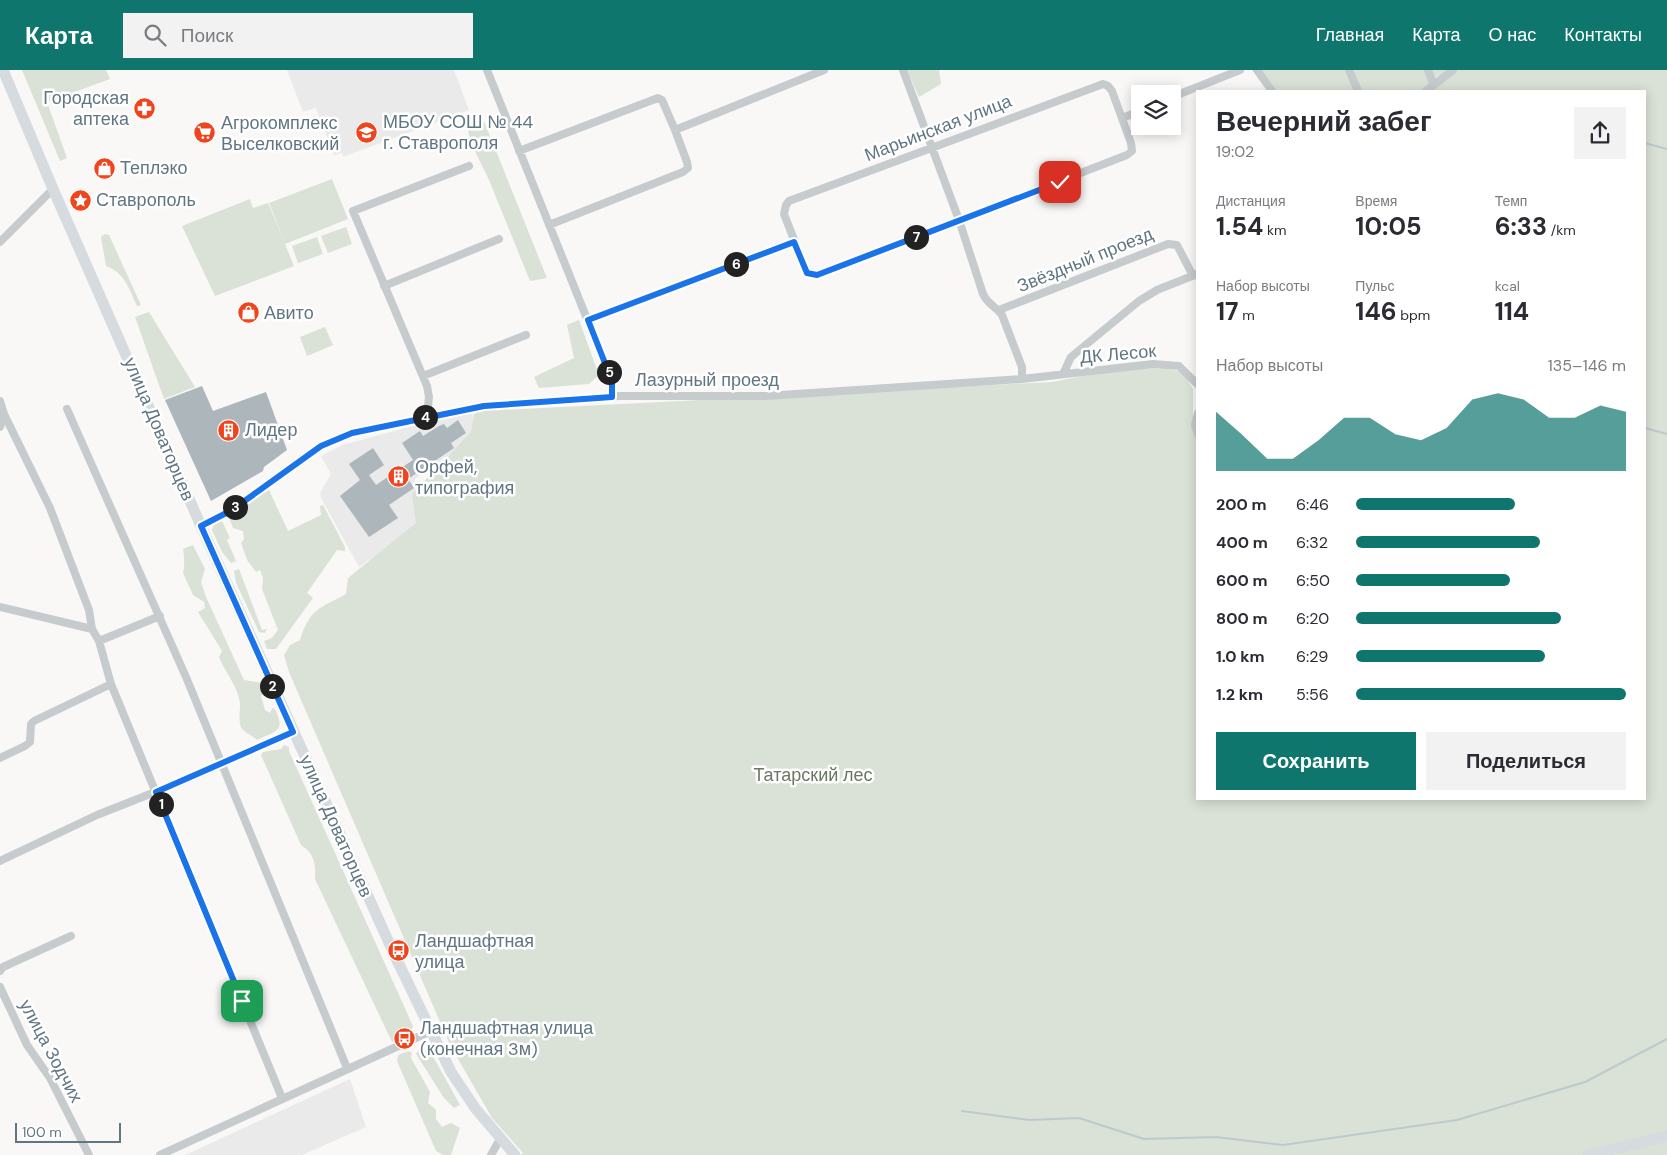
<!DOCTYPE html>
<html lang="ru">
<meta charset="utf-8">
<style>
:root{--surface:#fff;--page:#f2f2f3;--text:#2b2b33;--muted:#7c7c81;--accent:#0f766e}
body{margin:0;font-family:"DM Sans",sans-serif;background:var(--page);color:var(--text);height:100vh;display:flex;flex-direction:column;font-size:19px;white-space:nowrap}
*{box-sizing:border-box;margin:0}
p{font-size:16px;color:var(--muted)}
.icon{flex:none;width:28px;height:28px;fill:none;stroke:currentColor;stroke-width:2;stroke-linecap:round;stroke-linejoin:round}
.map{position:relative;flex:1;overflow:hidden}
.sheet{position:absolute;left:1196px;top:20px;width:450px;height:710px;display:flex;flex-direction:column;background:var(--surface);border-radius:0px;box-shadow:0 2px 12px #0003}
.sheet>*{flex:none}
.tools{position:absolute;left:1131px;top:15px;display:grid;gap:10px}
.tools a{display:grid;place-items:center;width:50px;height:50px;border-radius:0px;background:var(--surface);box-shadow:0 2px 12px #0003;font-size:25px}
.scale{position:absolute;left:15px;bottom:12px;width:106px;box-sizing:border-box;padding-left:5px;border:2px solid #617683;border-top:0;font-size:14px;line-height:18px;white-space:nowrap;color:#617683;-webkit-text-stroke:4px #fff;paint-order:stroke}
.pin{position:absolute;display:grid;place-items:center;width:42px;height:42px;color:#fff;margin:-21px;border-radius:10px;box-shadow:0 2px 8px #0006}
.km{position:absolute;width:25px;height:25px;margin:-12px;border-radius:50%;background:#222;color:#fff;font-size:14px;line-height:25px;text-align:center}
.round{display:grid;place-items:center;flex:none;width:52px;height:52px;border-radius:0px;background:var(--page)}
.summary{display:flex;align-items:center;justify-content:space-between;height:85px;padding:0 20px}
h1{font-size:28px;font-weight:700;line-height:38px}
.metrics{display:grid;grid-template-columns:repeat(3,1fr);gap:8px;height:85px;padding:5px 20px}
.metrics div{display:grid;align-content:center}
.metrics b{font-size:25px;font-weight:700}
.metrics small{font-size:14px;font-weight:400}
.metrics p{font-size:14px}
.chart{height:140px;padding:10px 20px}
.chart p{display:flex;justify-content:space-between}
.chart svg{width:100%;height:90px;margin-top:5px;fill:var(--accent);opacity:.7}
.action{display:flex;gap:10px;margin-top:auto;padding:10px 20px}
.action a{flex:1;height:58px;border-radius:0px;background:var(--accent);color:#fff;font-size:20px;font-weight:700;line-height:58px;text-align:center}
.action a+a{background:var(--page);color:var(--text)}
ul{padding:0 20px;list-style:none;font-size:16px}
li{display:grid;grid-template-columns:80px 60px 1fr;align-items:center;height:38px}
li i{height:12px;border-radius:6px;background:var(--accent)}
header{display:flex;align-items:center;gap:30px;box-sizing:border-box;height:70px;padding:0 25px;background:var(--accent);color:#fff}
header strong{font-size:24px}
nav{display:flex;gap:28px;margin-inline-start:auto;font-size:18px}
.search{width:350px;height:45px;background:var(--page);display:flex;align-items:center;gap:12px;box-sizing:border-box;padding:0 18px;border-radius:0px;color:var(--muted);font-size:19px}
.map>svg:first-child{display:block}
</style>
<header>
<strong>Карта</strong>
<div class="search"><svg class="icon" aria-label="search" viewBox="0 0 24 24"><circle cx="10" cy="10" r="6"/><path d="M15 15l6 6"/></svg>Поиск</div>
<nav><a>Главная</a><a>Карта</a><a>О нас</a><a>Контакты</a></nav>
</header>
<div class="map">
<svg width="1667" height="1085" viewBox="0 0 1667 1085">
<rect width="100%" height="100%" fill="#f9f8f6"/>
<path fill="#e9eae9" d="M287,0H454L469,40L343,87L342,83L334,85L316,38L303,42Z
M472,343L477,365L415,409L418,457L359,497L321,428L320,423L331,404L321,386L342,375L439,349Z
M350,1009L366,1057L302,1085H185Z"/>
<path fill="#dae1d6" d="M22,0H106L110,9L47,32L67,88L60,91Z
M907,0H939L941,14L919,27Z
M1254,0H1667V1085H521L523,1083L492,1048L450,975L289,602L284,585L290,575L300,570C310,538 319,539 346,524L348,508L416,453L412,424L471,362L474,344L483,341L1052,312C1093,305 1142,292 1183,302L1193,319V352L1197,371L1198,729H1645V21H1426L1440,3L1422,21H1269Z
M468,46L484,51L547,208L530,211L489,110L470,71L466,50Z
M332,109L348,149L285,174L294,196L215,226L182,156L250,129L253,138L268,133L285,173L269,133Z
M346,157L352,174L328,183L321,166Z
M105,164L109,165L141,235L137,236C129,219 125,203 106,196L101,167Z
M317,167L323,184L298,193L292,176Z
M149,242L195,317L164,329L135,247Z
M579,250L599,305L589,314L539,318L534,307L574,288L567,255Z
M325,257L333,275L307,286L300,267Z
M269,420L288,461L321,445L320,436L323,435L345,477V481L337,480L307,523L313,528L276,579H267L264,571L272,568L278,560L262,519L263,508L260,500L256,502L247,490L241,473L244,469L243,461L233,458L228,445Z
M222,451L230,468L227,470L236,491L231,493L222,482L212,460L214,455Z
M193,475L205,499L201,512L206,527L244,610L262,613L267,620L261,626L265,640L270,643L272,638L275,639C286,662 276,661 257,670C252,665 240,661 240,654C239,648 240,640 240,634C239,618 225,602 219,587L222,581L198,542L205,538L204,532L193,525L183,503C185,497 184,484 183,479Z
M239,499L262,560L267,559L265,563L259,562L236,513L234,501Z
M284,675L289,677V681L413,956L410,963L392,972L315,809C316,794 314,783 301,775L261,685L263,682L281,679Z
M420,978L429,979L460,1035L454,1038L444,1028L416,984Z
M409,981L412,983L411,988L430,1022L428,1033L436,1040V1049L442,1057L451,1053L460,1058L451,1085H443L436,1081L397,991L398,985Z"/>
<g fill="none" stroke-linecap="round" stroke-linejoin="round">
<path stroke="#bccace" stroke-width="2" d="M1645,73L1667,79
M1645,358L1667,364
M962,1041L1030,1050L1079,1048L1144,1069L1216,1067L1283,1075L1457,1050L1585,1012L1667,969"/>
</g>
<path fill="#acb6bb" d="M202,316L213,341L266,322L287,380L264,397L263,401L211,431L165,330Z
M458,350L466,363L451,373L454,378L408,409L414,418L389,435L398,448L369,467L340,426L360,410L349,394L373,378L384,395L369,405L376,415L413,390L402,373L420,361L423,366L439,356L444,354L447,358Z"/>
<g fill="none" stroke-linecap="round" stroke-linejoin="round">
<path stroke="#c6cbce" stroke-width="8" d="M487,0L612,311L611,327
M903,0L959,150L983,224C988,235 996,236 1002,245L1022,297V309
M1257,0L1272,21
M1349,0L1358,21
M1428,0L1434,15
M1103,14L1108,16L1112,21L1131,73L1132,81L1127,85L817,205L807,203L784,144L786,135L789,131Z
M1426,21L1453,0
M1172,27L1240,0
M1122,48L1140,41
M519,81L658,28L662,30L675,60
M549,155L683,102L688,98L687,92L675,60L824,0
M0,172L53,119
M384,216L499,169
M999,240L1168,174L1177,175L1193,206
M588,250L794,172
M1063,304L1071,287L1139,231L1157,220L1197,204
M423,306L526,265
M0,331L4,344L50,438L89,540L92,559L99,571L160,546
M67,339L186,607L347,998
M1198,343L1195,355L1198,364
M427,346L429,327L427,316L353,141L469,96
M0,357L4,344
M201,456L232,440L321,376L352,363L373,358L484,337L619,326H766L1022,309L1153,294L1179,296L1198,315
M0,537L92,559
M111,614L282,1028
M0,688L25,676L30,672L31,654L34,651L111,614L99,571
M0,791L97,745L188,709L293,662
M0,901L3,897L71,866
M0,917L27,975L50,1008L89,1085
M160,1085L431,961
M491,1085L500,1069"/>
<path stroke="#d6dbdf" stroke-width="11" d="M3,0L53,119L201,456L395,886L451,1002L475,1038L515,1085
M1588,1085L1667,1066"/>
</g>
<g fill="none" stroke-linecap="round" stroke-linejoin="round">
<defs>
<path id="route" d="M242,931L156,722L293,662L201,456L232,440L321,376L352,363L484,336L612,327V311L588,250L794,172L807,203L817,205L1060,112"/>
</defs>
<use href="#route" stroke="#fff" stroke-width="10"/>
<use href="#route" stroke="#1a73e8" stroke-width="6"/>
</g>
<defs>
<symbol id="pharmacy-disc" viewBox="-11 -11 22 22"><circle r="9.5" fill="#f0441e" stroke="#fff"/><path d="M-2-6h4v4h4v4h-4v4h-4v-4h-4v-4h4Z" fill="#fff"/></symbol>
<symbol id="school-disc" viewBox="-11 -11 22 22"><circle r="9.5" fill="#f0441e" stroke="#fff"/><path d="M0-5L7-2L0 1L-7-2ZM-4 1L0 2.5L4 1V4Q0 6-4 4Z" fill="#fff"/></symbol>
<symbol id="supermarket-disc" viewBox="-11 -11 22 22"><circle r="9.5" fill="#f0441e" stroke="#fff"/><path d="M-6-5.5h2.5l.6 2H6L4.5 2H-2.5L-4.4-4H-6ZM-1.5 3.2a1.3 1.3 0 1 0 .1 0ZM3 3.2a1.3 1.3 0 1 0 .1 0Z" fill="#fff"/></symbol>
<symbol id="shop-disc" viewBox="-11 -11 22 22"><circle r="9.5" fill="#f0441e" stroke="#fff"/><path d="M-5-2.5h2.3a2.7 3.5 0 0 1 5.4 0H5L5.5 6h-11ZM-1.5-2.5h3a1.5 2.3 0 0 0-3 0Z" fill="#fff"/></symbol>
<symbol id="sight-disc" viewBox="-11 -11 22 22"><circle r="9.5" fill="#f0441e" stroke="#fff"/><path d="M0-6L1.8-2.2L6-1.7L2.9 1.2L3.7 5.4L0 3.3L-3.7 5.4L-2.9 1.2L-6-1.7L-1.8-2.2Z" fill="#fff"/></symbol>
<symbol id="building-disc" viewBox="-11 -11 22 22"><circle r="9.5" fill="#f0441e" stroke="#fff"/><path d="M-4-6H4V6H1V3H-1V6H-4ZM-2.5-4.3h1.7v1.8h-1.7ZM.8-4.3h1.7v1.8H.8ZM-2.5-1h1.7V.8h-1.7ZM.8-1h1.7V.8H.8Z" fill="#fff"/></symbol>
<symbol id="bus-disc" viewBox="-11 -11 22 22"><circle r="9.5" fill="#f0441e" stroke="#fff"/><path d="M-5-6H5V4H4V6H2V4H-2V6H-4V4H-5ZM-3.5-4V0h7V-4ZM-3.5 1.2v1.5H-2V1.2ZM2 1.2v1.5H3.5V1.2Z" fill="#fff"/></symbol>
</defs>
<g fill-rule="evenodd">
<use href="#pharmacy-disc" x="132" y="26" width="25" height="25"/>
<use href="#school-disc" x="354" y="50" width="25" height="25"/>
<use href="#supermarket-disc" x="192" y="50" width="25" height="25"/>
<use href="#shop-disc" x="92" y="86" width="25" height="25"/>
<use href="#sight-disc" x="68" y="118" width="25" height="25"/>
<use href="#shop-disc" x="236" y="230" width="25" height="25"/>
<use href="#building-disc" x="216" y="348" width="25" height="25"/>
<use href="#building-disc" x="386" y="394" width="25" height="25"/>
<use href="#bus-disc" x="386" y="868" width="25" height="25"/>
<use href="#bus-disc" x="392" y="956" width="25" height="25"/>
</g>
<g text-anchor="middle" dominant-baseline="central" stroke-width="5" stroke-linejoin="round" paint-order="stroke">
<g font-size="18" fill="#617683" stroke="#fff" text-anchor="start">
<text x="129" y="28" text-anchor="end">Городская<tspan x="129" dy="21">аптека</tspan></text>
<text x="383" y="52">МБОУ СОШ № 44<tspan x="383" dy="21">г. Ставрополя</tspan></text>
<text x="221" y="53">Агрокомплекс<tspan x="221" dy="21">Выселковский</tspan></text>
<text x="120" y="98">Теплэко</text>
<text x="96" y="130">Ставрополь</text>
<text x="264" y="243">Авито</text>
<text x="245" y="360">Лидер</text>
<text x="415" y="397">Орфей,<tspan x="415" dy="21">типография</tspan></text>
<text x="415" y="871">Ландшафтная<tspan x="415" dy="21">улица</tspan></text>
<text x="420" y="958">Ландшафтная улица<tspan x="420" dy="21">(конечная 3м)</tspan></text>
</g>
<g font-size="18" fill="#617683" stroke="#fff">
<text transform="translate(938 58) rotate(-21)">Марьинская улица</text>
<text transform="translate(1085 190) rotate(-22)">Звёздный проезд</text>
<text transform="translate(1118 284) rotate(-5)">ДК Лесок</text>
<text x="707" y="310">Лазурный проезд</text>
<text transform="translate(159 359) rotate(67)">улица Доваторцев</text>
<text transform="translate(336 756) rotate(66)">улица Доваторцев</text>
<text transform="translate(51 981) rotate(62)">улица Зодчих</text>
</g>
<g font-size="18" fill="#677a61" stroke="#fff">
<text x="813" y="705">Татарский лес</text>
</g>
</g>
</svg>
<div class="tools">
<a><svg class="icon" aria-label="layers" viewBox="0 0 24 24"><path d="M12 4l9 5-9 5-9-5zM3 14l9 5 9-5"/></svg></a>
</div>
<div class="scale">100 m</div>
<div class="pin" style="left:242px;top:931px;background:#1e9e55"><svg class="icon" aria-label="arrive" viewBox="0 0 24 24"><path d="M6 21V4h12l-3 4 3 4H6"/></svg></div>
<div class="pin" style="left:1060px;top:112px;background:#d93025"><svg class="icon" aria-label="check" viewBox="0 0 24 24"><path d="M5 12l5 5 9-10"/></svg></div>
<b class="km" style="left:161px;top:734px">1</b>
<b class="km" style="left:272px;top:616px">2</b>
<b class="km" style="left:235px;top:437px">3</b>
<b class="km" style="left:425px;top:347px">4</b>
<b class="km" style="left:609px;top:302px">5</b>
<b class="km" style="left:736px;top:194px">6</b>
<b class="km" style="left:916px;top:167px">7</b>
<section class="sheet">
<div class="summary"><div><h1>Вечерний забег</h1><p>19:02</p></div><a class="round"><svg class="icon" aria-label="share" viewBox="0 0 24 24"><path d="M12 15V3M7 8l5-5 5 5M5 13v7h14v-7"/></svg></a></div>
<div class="metrics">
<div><p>Дистанция</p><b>1.54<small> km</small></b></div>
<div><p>Время</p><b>10:05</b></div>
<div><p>Темп</p><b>6:33<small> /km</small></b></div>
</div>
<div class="metrics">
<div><p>Набор высоты</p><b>17<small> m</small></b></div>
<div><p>Пульс</p><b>146<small> bpm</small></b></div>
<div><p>kcal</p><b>114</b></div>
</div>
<div class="chart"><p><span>Набор высоты</span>135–146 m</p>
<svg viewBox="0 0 160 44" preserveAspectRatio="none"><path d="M0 44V15L10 26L20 38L30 38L40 29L50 18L60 18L70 26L80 29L90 23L100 9L110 6L120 9L130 18L140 18L150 12L160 15V44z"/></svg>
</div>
<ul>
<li><b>200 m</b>6:46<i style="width:59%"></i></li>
<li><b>400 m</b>6:32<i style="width:68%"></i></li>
<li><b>600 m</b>6:50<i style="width:57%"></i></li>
<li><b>800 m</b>6:20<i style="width:76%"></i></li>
<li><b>1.0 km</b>6:29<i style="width:70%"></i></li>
<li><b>1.2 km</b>5:56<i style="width:100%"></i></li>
</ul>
<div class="action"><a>Сохранить</a><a>Поделиться</a></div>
</section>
</div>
